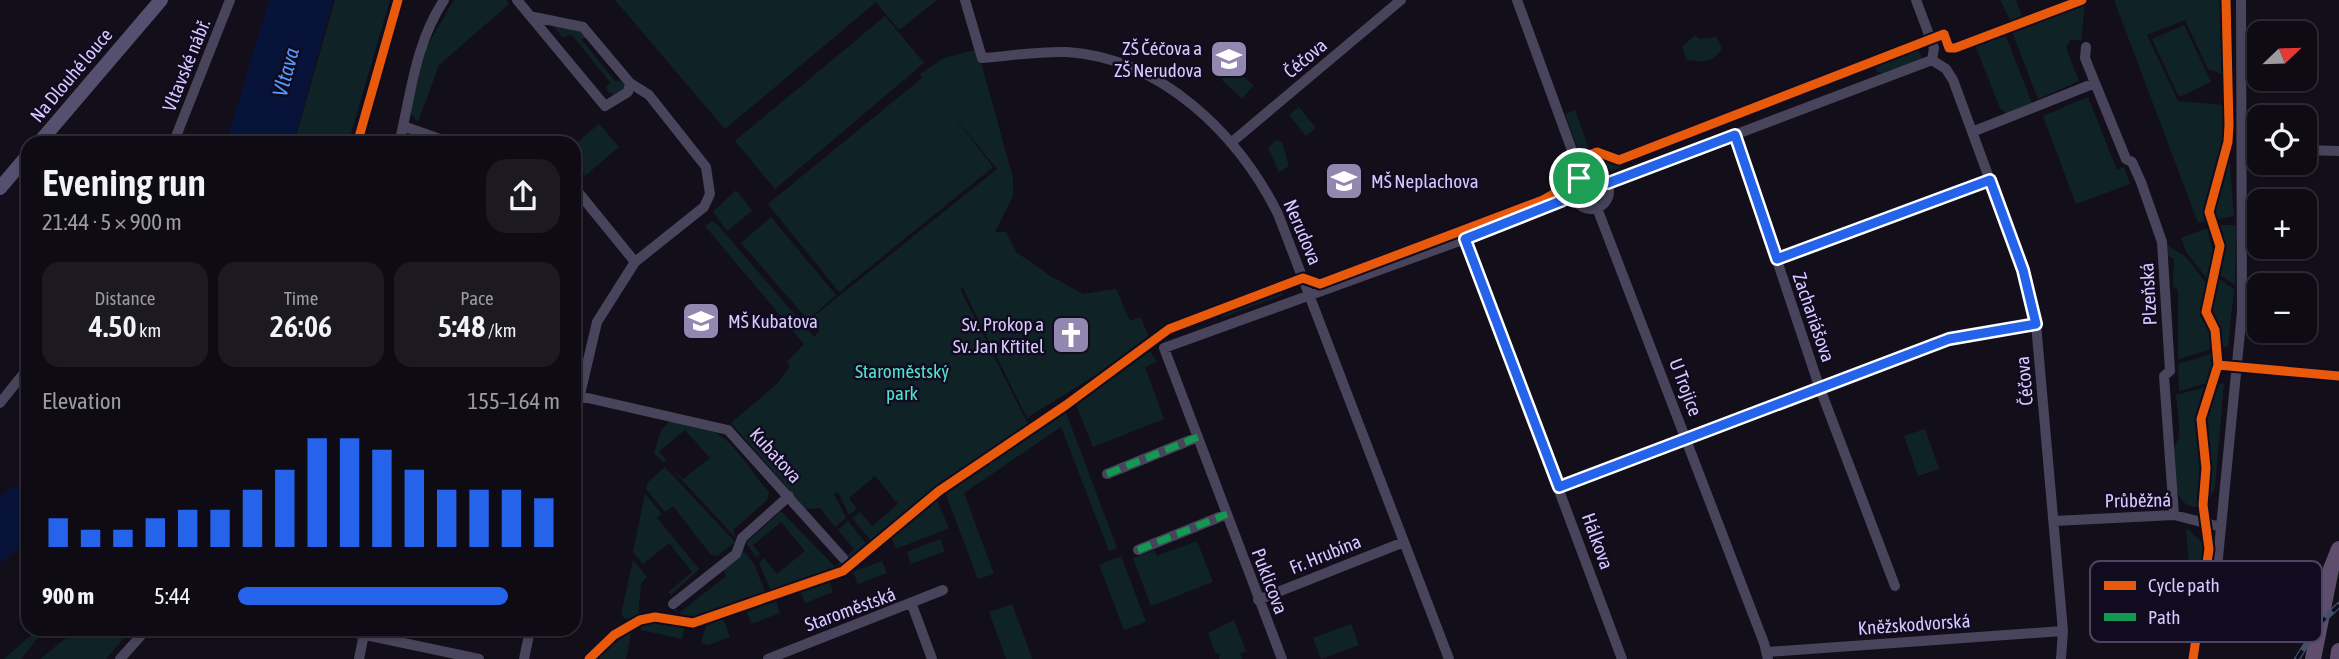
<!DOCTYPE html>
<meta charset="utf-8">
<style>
:root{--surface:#0e0b14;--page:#1c1922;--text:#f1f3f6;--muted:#9b9ba0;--line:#2e2b34;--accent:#2563eb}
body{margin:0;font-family:"Asap Condensed",sans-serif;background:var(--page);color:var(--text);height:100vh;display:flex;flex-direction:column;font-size:26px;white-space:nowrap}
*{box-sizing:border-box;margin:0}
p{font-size:23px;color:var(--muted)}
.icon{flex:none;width:38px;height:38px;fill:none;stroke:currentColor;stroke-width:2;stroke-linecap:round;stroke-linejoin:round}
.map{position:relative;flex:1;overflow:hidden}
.side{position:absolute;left:21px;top:136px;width:560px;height:500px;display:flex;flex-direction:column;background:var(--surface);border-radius:21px;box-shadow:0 2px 5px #0004,0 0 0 2px var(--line)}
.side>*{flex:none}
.needle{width:46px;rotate:67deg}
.fabs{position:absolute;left:2247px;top:21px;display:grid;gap:14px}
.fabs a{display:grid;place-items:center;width:70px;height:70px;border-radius:14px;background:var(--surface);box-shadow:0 2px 5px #0004,0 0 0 2px var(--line);font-size:35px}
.pin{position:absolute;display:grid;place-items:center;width:60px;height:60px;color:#fff;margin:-30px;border:4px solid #fff;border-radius:50%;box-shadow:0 2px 7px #0007}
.round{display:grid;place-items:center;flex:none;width:74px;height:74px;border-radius:21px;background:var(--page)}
.overview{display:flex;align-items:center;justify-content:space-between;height:119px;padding:0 21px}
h1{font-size:38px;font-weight:600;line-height:52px}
.figures{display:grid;grid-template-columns:repeat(3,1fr);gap:10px;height:119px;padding:7px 21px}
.figures div{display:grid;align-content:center;border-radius:18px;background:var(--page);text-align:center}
.figures b{font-size:30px;font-weight:600}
.figures small{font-size:19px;font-weight:400}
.figures p{font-size:19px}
.chart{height:196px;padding:14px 21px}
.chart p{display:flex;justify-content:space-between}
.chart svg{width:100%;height:126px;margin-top:7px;stroke:var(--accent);stroke-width:6}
ul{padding:0 21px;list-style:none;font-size:23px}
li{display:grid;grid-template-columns:112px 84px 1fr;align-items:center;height:52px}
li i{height:18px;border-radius:9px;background:var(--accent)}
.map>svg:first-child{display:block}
</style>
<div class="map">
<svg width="2339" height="659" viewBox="0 0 2339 659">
<rect width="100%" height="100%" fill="#130f1a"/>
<path fill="#0f2327" d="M335,0H390L348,143H294Z
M454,0H506L509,4L439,65L418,122L411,114V106L427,46Z
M615,0H937L899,30L876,2L725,129Z
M2000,0H2016L2023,19L2011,22Z
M2114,0H2222L2224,75L2208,69L2185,20L2147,35L2178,101L2225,105L2234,216L2198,223Z
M2085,3L2081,41L2071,39L2066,48L2079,81L2038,99L2012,32Z
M885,16L924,63L775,189L735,141Z
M553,25L580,29L589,38L581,39L615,81L625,82L627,87L616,95L609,93L606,88L610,82L571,34L563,38Z
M2184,25L2211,82L2179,97L2152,39Z
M2005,34L2032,103L2007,114L2000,108L1975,45Z
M1695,35L1699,39L1716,37L1722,48C1713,65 1702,61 1687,60L1682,47Z
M1918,49L1922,59L1883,73L1878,72L1874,66Z
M975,50L980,59L1013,178V196L995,232H1006L1016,252L1052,277L1083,294L1116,289L1130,321L1141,317L1150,341L1027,418L963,288L960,289L1028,424L931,492L873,543L852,518L860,512L872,526L898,504L875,476L849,498L857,509L849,515L838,492L834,494L846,518L835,527L820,508L806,509L731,423L777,384L790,367L787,362L804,344L705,226L712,221L716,223L814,337L820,330H814L808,321L997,169L947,108L993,167L839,292L768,204L922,78L920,74L944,58Z
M1230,67L1254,85L1242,99L1222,80Z
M2088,97L2117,170L2124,167L2130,184L2076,204L2043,116Z
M1299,107L1316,128L1306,136L1289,115Z
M1575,110L1589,149L1579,152L1565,114Z
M599,124L619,147L585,176L574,162V145Z
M1276,140L1282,142L1289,166L1279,172L1268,148Z
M1599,154L1617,161L1620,168L1612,171L1581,161Z
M736,190L752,211L727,231L713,212Z
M771,217L836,295L808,320L741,243Z
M2215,225H2236L2235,285L2216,273L2223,245Z
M2207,228L2213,252L2208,280L2187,253L2181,238Z
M1437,233L1439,237L1371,262L1369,258Z
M2167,245L2186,257L2207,284L2203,313L2212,330L2213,349L2178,359V290L2173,286L2174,259L2167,255Z
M2215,276L2234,289L2228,347L2218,348L2211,312Z
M1281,288L1283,295L1223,317L1216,313Z
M1150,351L1157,362L1145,367L1164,419L1093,447L1075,402Z
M2214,353L2215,365L2211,382L2179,391L2178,364Z
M2224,383L2215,488L2206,503L2208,454L2204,419L2215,385Z
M2210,386L2198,419L2202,460L2199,507C2174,510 2168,469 2173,450C2175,444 2179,441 2179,434C2180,422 2177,408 2176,395Z
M1065,410L1117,548L1109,551L1061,427L964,493L994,574L978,579L945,492Z
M669,422C728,421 736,454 769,492L767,500L733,530L736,538L667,464L683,479L710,458L685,430L659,451L666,461L664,463L654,453L661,430Z
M1925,429L1939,469L1918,476L1904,436Z
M665,467L735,542L717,556L711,555L673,506L665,512L646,489L648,482Z
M645,494L662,514L657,518L699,569L671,595L668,592L692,572L669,543L643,564L633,552Z
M936,498L949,528L896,549L891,535Z
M781,511L835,567L854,549L838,530L848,521L868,546L842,567L772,593L759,563L764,558L777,574L805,551L781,522L753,545L760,554L756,557L746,543Z
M2186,528L2206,546L2203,572L2185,582L2189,564Z
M940,539L945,551L911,564L907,552Z
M1197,541L1213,582L1151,606L1133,558L1154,550L1157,556Z
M742,549L754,564L767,596C737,606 692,633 667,604L669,603L679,613L726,576L723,568Z
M1121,556L1146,622L1124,630L1099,565Z
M633,560L647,577L641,583L638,618L629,621L621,615Z
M882,561L887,573L858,584L853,572Z
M2202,578L2192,646L2176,637L2184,588Z
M829,580L833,592L805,603L800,591Z
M776,601L780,613L752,624L747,612Z
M1012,604L1030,652L1032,659H1006L989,612Z
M722,616L730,637L709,645L701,643L707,621Z
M657,620L685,624L682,639L641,630L642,624Z
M1234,620L1246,651L1240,654L1242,659H1219L1220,653L1216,654L1208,633Z
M1351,624L1359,645L1321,659L1313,638Z
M632,629L626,659H593L618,636Z
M37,630H44L21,659H4Z
M76,630H131L106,659H40Z"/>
<path fill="#081339" d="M269,0H333L293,143H226Z
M28,476V541L0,563V497Z"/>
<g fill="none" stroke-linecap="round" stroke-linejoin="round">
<path stroke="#48445b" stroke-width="10" d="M517,0L605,106L628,92L630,83
M965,0L982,58C1010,56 1039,51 1067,52C1161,58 1238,134 1278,214L1449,659
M1517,0L1581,175
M1916,0L1934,48L1932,60L1946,69L1953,80L2023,270L2036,324L2063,631L2061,659
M2062,8L2082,0
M534,17L583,27L630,83L649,95L706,167L710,194L704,207L635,262L597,322L574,420
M2086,47L2085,58L2095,83
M403,126L454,144
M1972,132L2095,83L2126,159L2132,162L2141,182L2162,242L2170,371L2164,376L2174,515
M1735,135L1819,386L1895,586
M1232,142L1401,0
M173,144L230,0
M399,144C411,94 415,44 444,0
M2242,150H2259
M2305,150L2339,151
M1573 191a18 18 0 1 1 36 0a18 18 0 1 1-36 0Z
M1608,183L1932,60
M574,187L635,262
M1597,208L1764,643L1768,659
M1465,239L1622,659
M1777,259L1990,180
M579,396L728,430L843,558
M0,403L28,368
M1107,474L1198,437
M1559,487L1949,339L2036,324
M2054,521L2174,515L2221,527L2242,312L2241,0
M1138,550L1227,514
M2216,578L2221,527
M1258,600L1404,542
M673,604L736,554L742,538L789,496
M912,605L932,659
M342,630L479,659
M1767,652L2063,631
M120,659L146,630
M359,659L364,634
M524,659L530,630
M768,659L943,590
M1282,659L1164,348L1465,239L1574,193"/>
<path stroke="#55506f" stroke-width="14" d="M38,144L161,0
M0,188L28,155"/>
<path stroke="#5e4d6d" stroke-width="16" d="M2313,659L2331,569L2339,549
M2338,659L2339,651"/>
<defs>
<path id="rail" d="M2297,659L2319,624L2339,605"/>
</defs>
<use href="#rail" stroke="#415065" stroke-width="6"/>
<use href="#rail" stroke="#110b1f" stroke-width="3.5" stroke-dasharray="10" stroke-linecap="butt"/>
<path stroke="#139951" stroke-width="7" stroke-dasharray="14 7" stroke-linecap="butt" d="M1107,474L1198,437
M1138,550L1227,514"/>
<defs>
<path id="cycleway" d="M357,144L398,0
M2218,365L2339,376
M589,659L614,635L640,620L655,617L693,623L843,571L939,491L1066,405L1169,329L1303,278L1320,284L1543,200L1557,192C1556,167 1577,159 1597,152L1619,160L1944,34L1949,48H1955L2082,0
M2193,659L2209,549L2203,505L2206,468L2201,419L2218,365L2215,330L2206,312L2220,246L2209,212L2228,142L2229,125L2226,0"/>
</defs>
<use href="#cycleway" stroke="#110b1f" stroke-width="13"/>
<use href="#cycleway" stroke="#e8590c" stroke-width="9"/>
</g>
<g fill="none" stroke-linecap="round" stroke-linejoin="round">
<defs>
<path id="route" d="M1735,135L1777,259L1990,180L2023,270L2036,324L1949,339L1559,487L1465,239L1561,201L1574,194C1574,180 1581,173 1594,173L1608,183Z"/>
</defs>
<use href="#route" stroke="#fff" stroke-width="14"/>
<use href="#route" stroke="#2563eb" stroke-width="9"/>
</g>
<defs>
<symbol id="school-square" viewBox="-11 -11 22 22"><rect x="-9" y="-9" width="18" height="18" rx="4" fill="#9288af" stroke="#110b1f"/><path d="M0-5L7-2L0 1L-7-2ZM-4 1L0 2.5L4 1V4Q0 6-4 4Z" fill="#fff"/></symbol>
<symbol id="church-square" viewBox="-11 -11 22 22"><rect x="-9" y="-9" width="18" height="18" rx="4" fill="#9288af" stroke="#110b1f"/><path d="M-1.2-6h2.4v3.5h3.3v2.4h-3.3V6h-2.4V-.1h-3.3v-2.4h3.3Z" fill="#fff"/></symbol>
</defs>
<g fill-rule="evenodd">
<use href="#school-square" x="1207" y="37" width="44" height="44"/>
<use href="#school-square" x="1322" y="159" width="44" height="44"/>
<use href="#school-square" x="679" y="299" width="44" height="44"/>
<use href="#church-square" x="1049" y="313" width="44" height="44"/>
</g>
<g text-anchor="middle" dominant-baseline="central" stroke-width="5" stroke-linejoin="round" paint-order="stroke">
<g font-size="19" fill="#d6c9ff" stroke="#110b1f" text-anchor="end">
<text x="1202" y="48">ZŠ Čéčova a<tspan x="1202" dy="22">ZŠ Nerudova</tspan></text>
<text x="1371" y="181" text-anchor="start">MŠ Neplachova</text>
<text x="728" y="321" text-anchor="start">MŠ Kubatova</text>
<text x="1044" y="324">Sv. Prokop a<tspan x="1044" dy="22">Sv. Jan Křtitel</tspan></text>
</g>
<g font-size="19" fill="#d6c9ff" stroke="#110b1f">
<text transform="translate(1305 58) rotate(-40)">Čéčova</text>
<text transform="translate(186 65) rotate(-68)">Vltavské nábř.</text>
<text transform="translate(71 75) rotate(-50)">Na Dlouhé louce</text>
<text transform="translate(1303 232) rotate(67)">Nerudova</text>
<text transform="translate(2148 294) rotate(-93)">Plzeňská</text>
<text transform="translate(1814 317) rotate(71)">Zachariášova</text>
<text transform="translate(2024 381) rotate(-95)">Čéčova</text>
<text transform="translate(1686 387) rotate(69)">U Trojice</text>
<text transform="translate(776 455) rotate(48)">Kubatova</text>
<text transform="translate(2138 500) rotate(-1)">Průběžná</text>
<text transform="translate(1598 541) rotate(70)">Hálkova</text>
<text transform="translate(1325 554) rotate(-22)">Fr. Hrubína</text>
<text transform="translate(1270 581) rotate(69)">Puklicova</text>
<text transform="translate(850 609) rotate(-20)">Staroměstská</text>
<text transform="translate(1914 624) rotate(-4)">Kněžskodvorská</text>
</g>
<g font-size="19" fill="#51e3d2" stroke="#110b1f">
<text x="902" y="371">Staroměstský<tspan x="902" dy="22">park</tspan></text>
</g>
<g font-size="21" font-style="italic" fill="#579bff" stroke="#110b1f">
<text transform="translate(285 72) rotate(-75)">Vltava</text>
</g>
</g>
<rect x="2090" y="561" width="232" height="81" rx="10" fill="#110b1f" stroke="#4c4462" stroke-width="2"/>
<rect x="2104" y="581" width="32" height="9" fill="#e8590c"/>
<rect x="2104" y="613" width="32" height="8" fill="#139951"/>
<g font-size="19" fill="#d6c9ff">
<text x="2148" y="592">Cycle path</text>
<text x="2148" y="624">Path</text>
</g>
</svg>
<div class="fabs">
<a><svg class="needle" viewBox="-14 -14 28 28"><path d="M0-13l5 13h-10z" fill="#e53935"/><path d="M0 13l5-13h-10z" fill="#9b9ba0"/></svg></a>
<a><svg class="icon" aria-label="locate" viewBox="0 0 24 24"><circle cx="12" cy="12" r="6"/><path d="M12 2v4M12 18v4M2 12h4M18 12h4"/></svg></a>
<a>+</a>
<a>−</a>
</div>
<div class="pin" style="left:1579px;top:178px;background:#1e9e55"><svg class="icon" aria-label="arrive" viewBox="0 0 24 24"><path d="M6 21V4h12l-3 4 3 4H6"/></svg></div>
<section class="side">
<div class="overview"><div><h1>Evening run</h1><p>21:44 · 5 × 900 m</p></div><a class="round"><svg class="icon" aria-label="share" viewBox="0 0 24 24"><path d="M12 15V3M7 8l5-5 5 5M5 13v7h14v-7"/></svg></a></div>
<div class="figures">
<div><p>Distance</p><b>4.50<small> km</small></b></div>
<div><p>Time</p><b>26:06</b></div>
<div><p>Pace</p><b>5:48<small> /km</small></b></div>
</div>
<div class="chart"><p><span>Elevation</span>155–164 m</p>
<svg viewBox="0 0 160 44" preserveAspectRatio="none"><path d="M5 44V34M15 44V38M25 44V38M35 44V34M45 44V31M55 44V31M65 44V24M75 44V17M85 44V6M95 44V6M105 44V10M115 44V17M125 44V24M135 44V24M145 44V24M155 44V27"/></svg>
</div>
<ul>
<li><b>900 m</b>5:44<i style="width:84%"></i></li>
</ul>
</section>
</div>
